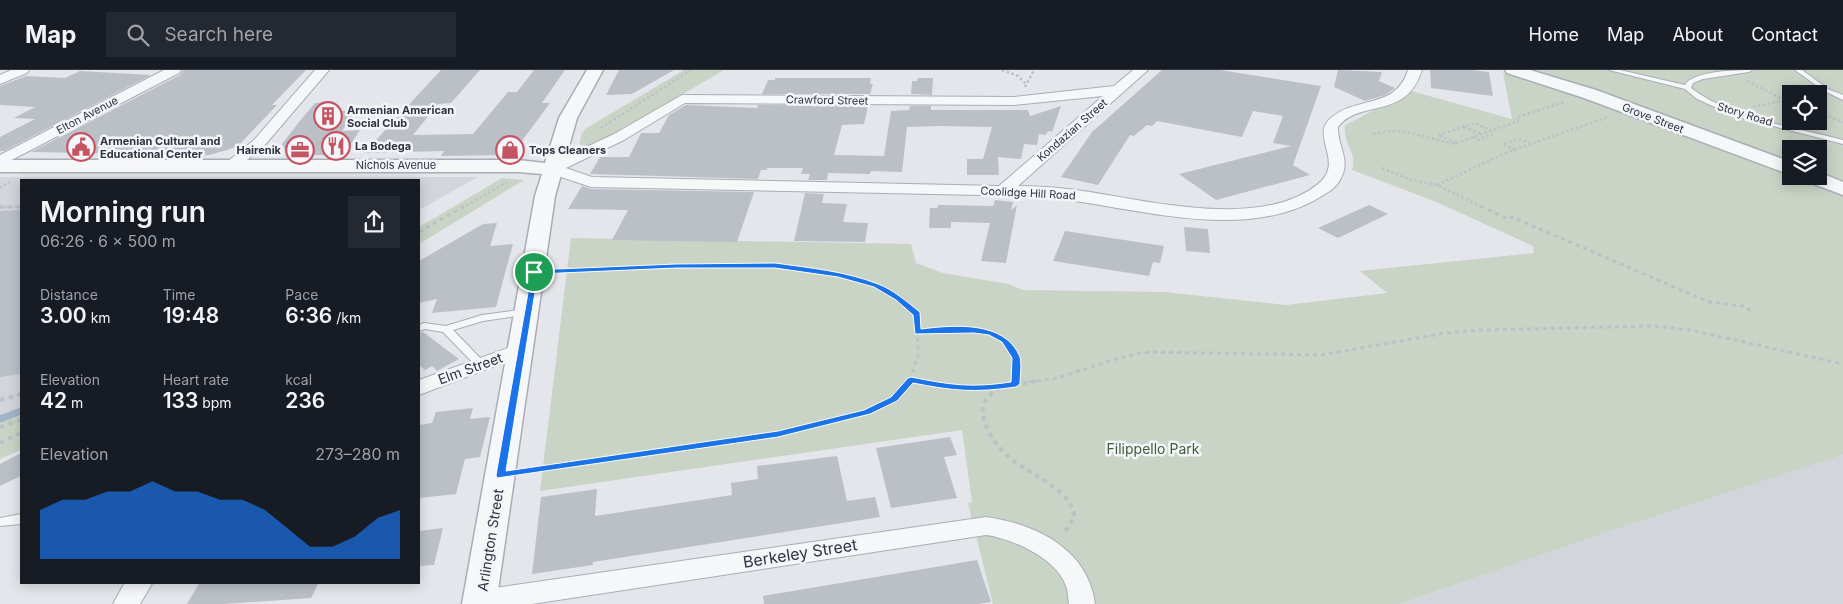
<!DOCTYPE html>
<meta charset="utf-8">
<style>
:root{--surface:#171b24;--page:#242831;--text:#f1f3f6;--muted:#9ea1a6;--line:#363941;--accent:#1a73e8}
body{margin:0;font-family:Inter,sans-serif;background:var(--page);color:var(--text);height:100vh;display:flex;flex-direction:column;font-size:19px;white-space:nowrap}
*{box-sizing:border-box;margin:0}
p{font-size:16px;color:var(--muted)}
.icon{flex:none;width:28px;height:28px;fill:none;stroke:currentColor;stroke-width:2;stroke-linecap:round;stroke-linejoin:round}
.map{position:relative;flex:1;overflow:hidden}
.details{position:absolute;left:20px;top:109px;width:400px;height:405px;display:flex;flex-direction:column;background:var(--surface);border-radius:0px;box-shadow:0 2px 12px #0003}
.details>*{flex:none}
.buttons{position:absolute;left:1782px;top:15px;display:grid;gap:10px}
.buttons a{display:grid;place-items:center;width:45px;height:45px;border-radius:0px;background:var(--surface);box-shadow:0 2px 12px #0003;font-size:25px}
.pin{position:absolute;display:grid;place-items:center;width:42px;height:42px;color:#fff;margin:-21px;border:2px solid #fff;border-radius:50%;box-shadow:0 1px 5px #0007}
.round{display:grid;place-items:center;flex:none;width:52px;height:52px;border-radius:0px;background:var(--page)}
.summary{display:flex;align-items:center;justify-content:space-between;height:85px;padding:0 20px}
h1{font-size:28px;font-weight:600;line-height:38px}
.stats{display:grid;grid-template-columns:repeat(3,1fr);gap:8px;height:85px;padding:5px 20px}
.stats div{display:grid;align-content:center}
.stats b{font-size:21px;font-weight:600}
.stats small{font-size:14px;font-weight:400}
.stats p{font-size:14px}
.chart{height:140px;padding:10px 20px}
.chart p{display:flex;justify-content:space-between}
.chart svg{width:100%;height:90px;margin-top:5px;fill:var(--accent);opacity:.7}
header{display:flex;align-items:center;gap:30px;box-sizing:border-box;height:70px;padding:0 25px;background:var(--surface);border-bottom:1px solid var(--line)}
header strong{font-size:24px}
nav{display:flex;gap:28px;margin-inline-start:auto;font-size:18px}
.search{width:350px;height:45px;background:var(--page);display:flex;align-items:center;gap:12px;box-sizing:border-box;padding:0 18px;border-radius:0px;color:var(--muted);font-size:19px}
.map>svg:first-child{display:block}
</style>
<header>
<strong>Map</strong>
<div class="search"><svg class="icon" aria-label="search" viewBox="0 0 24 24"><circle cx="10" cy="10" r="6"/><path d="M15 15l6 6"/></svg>Search here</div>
<nav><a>Home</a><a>Map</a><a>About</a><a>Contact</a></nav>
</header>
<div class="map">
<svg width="1843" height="534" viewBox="0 0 1843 534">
<rect width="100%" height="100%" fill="#e4e6eb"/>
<path fill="#d2d6dc" d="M0,107H478L419,140V110H21V339L0,348Z
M1843,385V534H1399L1614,460Z"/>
<path fill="#c9d4c6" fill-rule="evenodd" d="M684,0H724L593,77L583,78L580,74L581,65L585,59Z
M1535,0H1843V111L1819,102V79H1791V92L1599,21ZM1791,24H1819V51H1791Z
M1503,3L1570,23L1843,126V385L1614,460L1399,534H993L968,433L972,432L962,360L540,421L571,168L911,174L916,193L943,203L1008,214L1023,220L1164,222L1286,235L1387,223L1360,201L1534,183L1533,176L1434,131L1352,100C1358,82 1342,74 1345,55L1411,21L1512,49Z
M502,108L524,110L419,174V157Z
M21,339V380L0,389V348Z"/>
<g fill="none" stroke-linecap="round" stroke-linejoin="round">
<path stroke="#a2b4c8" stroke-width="7" d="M0,349L21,341"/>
</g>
<path fill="#bbc0c7" d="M183,0H306L272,35H277L238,76L227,80L209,85L188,86L189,85L31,82L180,5Z
M441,0H480L451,33L438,34L413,65L473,64L508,22H517L534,0H565L542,33H550L513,83L506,85L441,86L444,81L364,83Z
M619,0H674L632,24L606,25Z
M1162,0H1220L1321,16L1293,95L1310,105L1216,130L1179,104L1291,76L1273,73L1283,46L1253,41L1242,67L1157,51L1152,56L1147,55L1134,66L1130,65L1098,115L1061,107L1092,62Z
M1338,0L1382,2L1379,11L1395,18L1385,25L1365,31L1334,17Z
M1430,0H1472L1489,2L1493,26L1431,18Z
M80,1L151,5L4,81H0V67L35,49L14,48L35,37L0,35V16L26,6L65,8Z
M775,8H871L870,14H873L870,24H762L768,10H775Z
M918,8H933L932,25L911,24L912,11H917Z
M330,32L331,41H356L342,61L360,60L343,86L287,84L282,74L299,52L315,33Z
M686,35L757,38L758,35L868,36L864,54L842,55L834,85L884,86L891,41L909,40L910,36H931V40H1028L1030,46L1061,36L1052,62L1048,61L1046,65L1039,64L1037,75L1024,74L1021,89L998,87L999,105H967V89H983L992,57L939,56L907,57L902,102L871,101L870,104L828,103L827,110H808L810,104H801L803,98H767V100H761L758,109L590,104L600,87H629L641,63H659L669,45Z
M582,116L591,119L754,122L737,172L612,170L628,140L568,139Z
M805,123L824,124L822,133L847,134L843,152L868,153L865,172L794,171Z
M995,130L1013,132L1011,140L1017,135L1006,193L981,191L990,153L951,152V158H929L930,138H937L938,135L993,136Z
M1369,135L1388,144L1338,168L1318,158Z
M21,140V304L0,307V141Z
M497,153L490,176L513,174L496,237L432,243L437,229L419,233V191L483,154Z
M1184,157L1208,159L1210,183L1186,181Z
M1065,161L1164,176L1160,193L1153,192L1149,206L1053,191Z
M423,262L459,289L437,301L432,296L425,300L419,295V263Z
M473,338L470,349L490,347L480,387L465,389L456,424L419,428V355L432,353L436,342Z
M950,367L957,385L944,387L957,428L891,438L876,378Z
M21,383V406L0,416V394Z
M837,386L847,431L875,427L880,447L593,492V495L532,504L541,427L597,419L595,446L732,425L731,413L758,409L757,396Z
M443,458L434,495L419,496V461Z
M977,490L991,532L979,534H764L763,526Z
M200,512H319L311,528L224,534H187Z"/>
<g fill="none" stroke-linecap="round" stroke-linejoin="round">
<defs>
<path id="service" d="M1609,0H1620L1685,15C1692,1 1737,0 1752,0L1749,2L1703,9L1693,13L1691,18C1733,50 1792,56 1843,70V74L1735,46L1697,29L1685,19Z
M1795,0H1802L1828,19L1843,25V30L1824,21Z
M527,239L530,240L532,242L530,244L483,251L453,260L484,292L485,294L480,297L476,296L443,262L425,259L419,261V255L424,253L446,256L482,245Z
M21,444V454L0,456V448Z"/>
<path id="minor" d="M11,0H29L27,3L0,14V5Z
M164,0H181L179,3L0,96V85Z
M315,0H329L264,76L237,98H227L224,95L227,92L254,70Z
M1133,0H1148L1018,116C1042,116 1066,118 1090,122C1154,132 1263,159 1318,114C1346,92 1308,65 1332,47C1358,26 1396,39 1408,0H1422C1406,51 1361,28 1338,57C1337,75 1351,90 1341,108C1336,119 1325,124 1315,130C1233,175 1118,131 1030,126L591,117L546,102L544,99L546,96L614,64L682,25L1014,27L1114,16ZM1103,26L999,116L592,107L566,98L624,70L685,33L1014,35Z
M522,273L529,275L532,279L529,283L419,325V310Z
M986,447C1036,454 1088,479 1095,534H1069C1068,529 1068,523 1067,519C1059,489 1013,469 986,465L532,534H468L467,531L470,523L480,520Z
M125,512H153L140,534H113Z"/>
<path id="tertiary" d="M587,0H603L577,48L555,126L496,534H462L535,126L542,104L518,102H0V90H518L545,93L559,48Z
M1505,0H1530L1596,20L1791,92V105L1584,28L1507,3Z
M1819,102L1843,112V125L1803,110L1800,106H1819Z"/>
</defs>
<use href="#service" stroke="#a9adb5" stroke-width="2"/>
<use href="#minor" stroke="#a9adb5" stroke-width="2"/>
<use href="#tertiary" stroke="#a9adb5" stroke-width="3"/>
<path stroke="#bec0c6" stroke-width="2.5" stroke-dasharray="2.5 2.5" stroke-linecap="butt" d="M1002,0L1018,6L1026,14
M1747,11L1791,33
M1025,17L1034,0
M1753,37L1791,29
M1819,43L1843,52
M1464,57L1481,64
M601,58L691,0
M1373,64L1391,61L1406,62L1454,74L1518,51V47L1564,32
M1473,67L1478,70L1493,64
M1456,73L1438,65L1475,53L1490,60
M1515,80L1503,74L1519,69L1530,73
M1382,98L1411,110L1437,115L1484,138
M1437,115L1508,82L1608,47
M0,118L10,112
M0,137H21
M462,138L507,112"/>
<path stroke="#bec0c6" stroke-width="3" stroke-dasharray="4 4" stroke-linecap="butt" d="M1481,136L1507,149L1512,147L1709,232L1743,236L1754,243
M0,137H21
M419,162L464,136
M552,201C634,197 717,190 799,199C825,202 852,205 877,216C892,222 904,233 917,244L918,286L909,312
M0,252L3,249
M917,262C946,259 1001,250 1015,285C1018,294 1016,304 1016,312
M911,310L922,312
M1029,312C1040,310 1052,310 1063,306C1094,297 1118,286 1150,282L1321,285L1445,263L1480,260L1654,256L1690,260L1843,294"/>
<path stroke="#bec0c6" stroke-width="4" stroke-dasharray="4.5 4.5" stroke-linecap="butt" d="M916,311L955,319H985L1037,311
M1016,314V311
M1000,317C983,329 978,339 987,358C1007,399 1037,399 1064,426C1070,432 1072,438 1075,446L1063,465
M0,330L21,324
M0,357L21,350
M0,373L21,363
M525,402L778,364L867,342L894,329L910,311"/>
<use href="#service" fill="#f6f7f9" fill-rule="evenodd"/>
<use href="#minor" fill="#f6f7f9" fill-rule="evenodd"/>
<use href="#tertiary" fill="#f6f7f9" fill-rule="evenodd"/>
</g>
<path fill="#1a73e8" stroke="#fff" fill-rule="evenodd" d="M775,193C810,198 845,201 878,214C894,220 907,232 920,242L921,259C953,255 1005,250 1020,287C1022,294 1020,306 1020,314L1016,317C974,323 954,321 913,313L897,331L870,344L778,367L497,408L496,405L532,200L676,194ZM676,198H775L838,207L874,217L896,230L913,245L915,264L974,263L989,265L1002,272L1012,288L1011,312C971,318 951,315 911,307L908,308L891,327L864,340L778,361L506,401L538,204Z"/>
<defs>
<symbol id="building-ring" viewBox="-11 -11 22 22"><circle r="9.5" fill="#f4f5f8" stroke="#c55463" stroke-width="1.5"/><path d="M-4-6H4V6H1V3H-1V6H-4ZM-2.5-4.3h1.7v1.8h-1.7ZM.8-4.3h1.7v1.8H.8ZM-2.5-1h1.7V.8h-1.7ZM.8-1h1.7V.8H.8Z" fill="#c55463"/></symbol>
<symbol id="restaurant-ring" viewBox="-11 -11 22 22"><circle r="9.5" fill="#f4f5f8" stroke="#c55463" stroke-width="1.5"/><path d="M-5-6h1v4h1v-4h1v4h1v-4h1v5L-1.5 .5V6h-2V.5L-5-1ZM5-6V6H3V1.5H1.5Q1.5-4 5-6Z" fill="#c55463"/></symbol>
<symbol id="civic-ring" viewBox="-11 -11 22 22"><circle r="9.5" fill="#f4f5f8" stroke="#c55463" stroke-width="1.5"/><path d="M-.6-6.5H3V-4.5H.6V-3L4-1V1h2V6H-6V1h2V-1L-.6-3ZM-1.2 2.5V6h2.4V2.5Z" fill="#c55463"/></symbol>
<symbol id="office-ring" viewBox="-11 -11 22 22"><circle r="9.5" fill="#f4f5f8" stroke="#c55463" stroke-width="1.5"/><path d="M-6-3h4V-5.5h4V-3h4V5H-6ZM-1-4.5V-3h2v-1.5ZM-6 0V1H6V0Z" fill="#c55463"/></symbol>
<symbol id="shop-ring" viewBox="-11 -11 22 22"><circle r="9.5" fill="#f4f5f8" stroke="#c55463" stroke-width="1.5"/><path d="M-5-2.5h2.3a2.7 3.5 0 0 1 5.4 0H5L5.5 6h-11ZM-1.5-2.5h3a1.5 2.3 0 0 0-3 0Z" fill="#c55463"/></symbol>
</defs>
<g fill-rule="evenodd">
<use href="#building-ring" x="312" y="30" width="32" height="32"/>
<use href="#restaurant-ring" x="320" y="60" width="32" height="32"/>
<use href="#civic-ring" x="65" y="61" width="32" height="32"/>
<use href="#office-ring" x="284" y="64" width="32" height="32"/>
<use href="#shop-ring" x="494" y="64" width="32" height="32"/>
</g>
<g text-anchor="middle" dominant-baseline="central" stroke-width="5" stroke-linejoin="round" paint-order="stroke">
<g font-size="11" fill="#2d3442" stroke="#f4f5f8">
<text transform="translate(827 30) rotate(1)">Crawford Street</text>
<text transform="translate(1745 44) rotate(17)">Story Road</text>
<text transform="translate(87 45) rotate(-28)">Elton Avenue</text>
<text transform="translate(1653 48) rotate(21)">Grove Street</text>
<text transform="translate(1072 60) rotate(-41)">Kondazian Street</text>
<text x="396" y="95">Nichols Avenue</text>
<text transform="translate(1028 123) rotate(3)">Coolidge Hill Road</text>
</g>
<g font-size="11" font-weight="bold" fill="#2d3442" stroke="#f4f5f8" text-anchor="start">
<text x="347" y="40">Armenian American<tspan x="347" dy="13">Social Club</tspan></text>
<text x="100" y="71">Armenian Cultural and<tspan x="100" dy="13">Educational Center</tspan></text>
<text x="355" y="76">La Bodega</text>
<text x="281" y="80" text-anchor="end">Hairenik</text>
<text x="529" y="80">Tops Cleaners</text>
</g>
<g font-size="14" fill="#2d3442" stroke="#f4f5f8">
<text transform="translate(470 298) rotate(-20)">Elm Street</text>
<text transform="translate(490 470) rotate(-81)">Arlington Street</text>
</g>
<g font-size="14" fill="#415d3b" stroke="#f4f5f8">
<text x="1153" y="378">Filippello Park</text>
</g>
<g font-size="16" fill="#2d3442" stroke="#f4f5f8">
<text transform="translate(800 483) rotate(-9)">Berkeley Street</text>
</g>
</g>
</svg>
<div class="buttons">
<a><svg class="icon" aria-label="locate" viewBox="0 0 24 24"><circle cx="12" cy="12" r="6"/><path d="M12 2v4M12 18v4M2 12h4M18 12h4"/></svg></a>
<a><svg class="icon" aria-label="layers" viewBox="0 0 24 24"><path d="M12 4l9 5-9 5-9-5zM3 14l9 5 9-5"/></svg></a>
</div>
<div class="pin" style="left:534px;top:202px;background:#1e9e55"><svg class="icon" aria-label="arrive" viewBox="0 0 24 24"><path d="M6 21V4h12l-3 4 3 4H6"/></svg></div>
<section class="details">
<div class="summary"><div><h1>Morning run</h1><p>06:26 · 6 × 500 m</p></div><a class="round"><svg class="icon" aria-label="share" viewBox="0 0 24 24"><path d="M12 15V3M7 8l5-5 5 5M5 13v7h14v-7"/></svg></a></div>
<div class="stats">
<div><p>Distance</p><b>3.00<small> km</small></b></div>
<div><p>Time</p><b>19:48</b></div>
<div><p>Pace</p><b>6:36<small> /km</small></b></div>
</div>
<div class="stats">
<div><p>Elevation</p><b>42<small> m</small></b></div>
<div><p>Heart rate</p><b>133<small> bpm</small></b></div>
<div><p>kcal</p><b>236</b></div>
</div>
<div class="chart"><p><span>Elevation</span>273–280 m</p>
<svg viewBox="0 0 160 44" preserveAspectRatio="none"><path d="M0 44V20L10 15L20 15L30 11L40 11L50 6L60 11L70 11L80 15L90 15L100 20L110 29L120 38L130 38L140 33L150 24L160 20V44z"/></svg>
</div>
</section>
</div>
